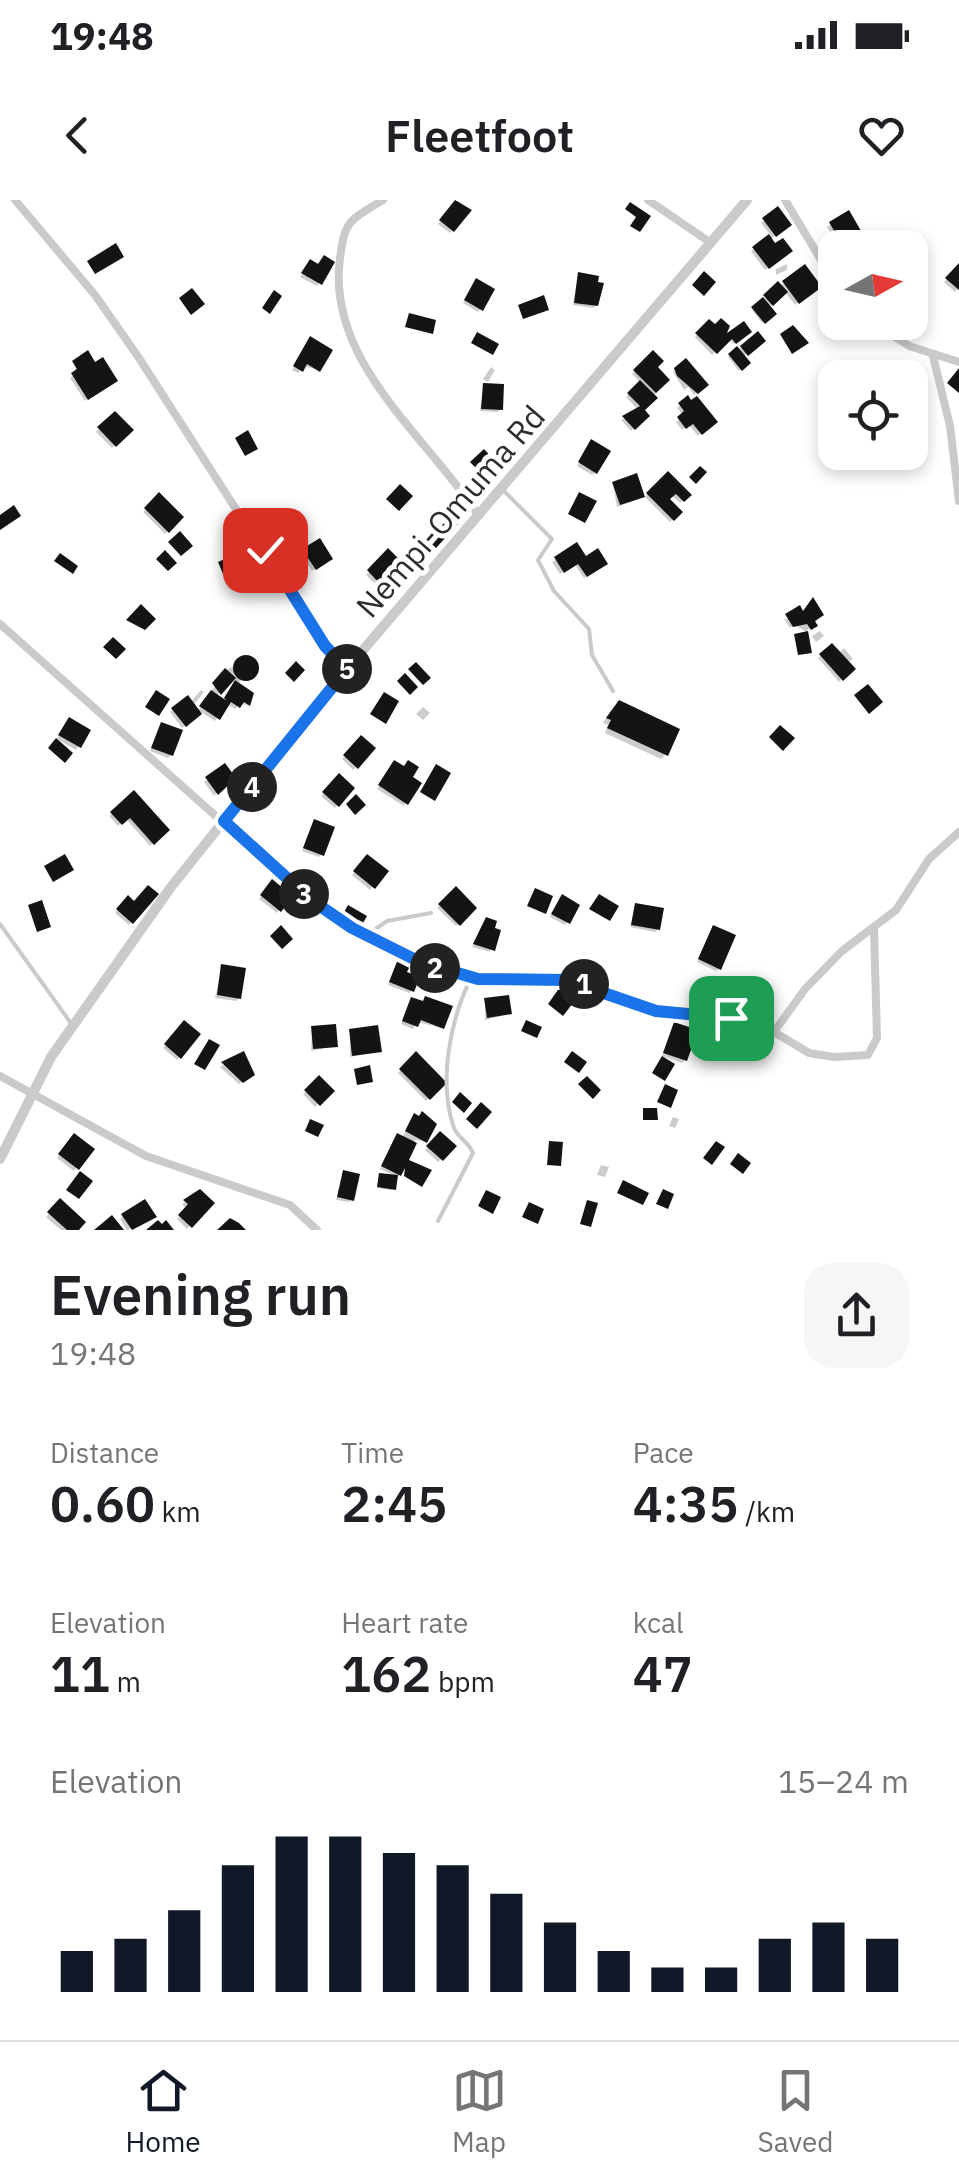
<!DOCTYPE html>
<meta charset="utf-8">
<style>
:root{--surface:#fff;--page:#f6f6f6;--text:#202124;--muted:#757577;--line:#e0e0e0;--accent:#111827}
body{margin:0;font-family:"IBM Plex Sans",sans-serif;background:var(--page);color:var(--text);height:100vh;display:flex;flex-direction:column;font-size:38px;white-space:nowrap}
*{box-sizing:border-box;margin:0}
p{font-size:32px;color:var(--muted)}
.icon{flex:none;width:55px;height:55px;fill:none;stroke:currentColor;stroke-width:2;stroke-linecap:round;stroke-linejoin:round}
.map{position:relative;height:1030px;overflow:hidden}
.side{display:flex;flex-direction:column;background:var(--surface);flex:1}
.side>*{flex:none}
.needle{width:65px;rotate:82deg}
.controls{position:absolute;left:818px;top:30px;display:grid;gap:20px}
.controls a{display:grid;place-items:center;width:110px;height:110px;border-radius:20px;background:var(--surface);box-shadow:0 5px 15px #0003;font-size:50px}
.pin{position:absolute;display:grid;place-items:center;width:85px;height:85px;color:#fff;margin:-42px;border-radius:20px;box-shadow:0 5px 15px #0006}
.km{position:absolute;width:50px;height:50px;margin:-25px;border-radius:50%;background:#222;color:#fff;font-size:28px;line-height:50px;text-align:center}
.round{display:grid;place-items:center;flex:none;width:105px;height:105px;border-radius:30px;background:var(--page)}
.overview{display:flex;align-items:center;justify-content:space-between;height:170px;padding:0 50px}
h1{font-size:55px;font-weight:600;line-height:75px}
.figures{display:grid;grid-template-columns:repeat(3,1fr);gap:15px;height:170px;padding:10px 50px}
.figures div{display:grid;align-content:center}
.figures b{font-size:50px;font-weight:600}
.figures small{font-size:28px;font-weight:400}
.figures p{font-size:28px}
.chart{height:280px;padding:20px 50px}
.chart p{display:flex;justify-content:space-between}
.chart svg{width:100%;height:180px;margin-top:10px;stroke:var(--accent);stroke-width:6}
.status{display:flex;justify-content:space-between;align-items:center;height:70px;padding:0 50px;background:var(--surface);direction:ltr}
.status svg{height:28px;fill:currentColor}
header{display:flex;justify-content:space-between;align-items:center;height:130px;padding:0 50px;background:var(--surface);font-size:45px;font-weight:600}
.tab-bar{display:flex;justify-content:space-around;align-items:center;height:140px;border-top:2px solid var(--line);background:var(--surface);font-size:28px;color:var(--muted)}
.tab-bar a{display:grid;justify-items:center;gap:5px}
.tab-bar .on{color:var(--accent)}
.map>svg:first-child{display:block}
</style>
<div class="status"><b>19:48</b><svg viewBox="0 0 49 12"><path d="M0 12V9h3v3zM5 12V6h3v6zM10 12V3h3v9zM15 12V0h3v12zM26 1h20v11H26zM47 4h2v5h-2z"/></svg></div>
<header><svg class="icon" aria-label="back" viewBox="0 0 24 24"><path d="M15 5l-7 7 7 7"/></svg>Fleetfoot<svg class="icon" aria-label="heart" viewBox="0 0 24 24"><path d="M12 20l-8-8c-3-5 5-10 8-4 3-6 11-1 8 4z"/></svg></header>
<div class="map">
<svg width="959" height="1030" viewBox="0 0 959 1030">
<rect width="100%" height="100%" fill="#fff"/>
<path fill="#0003" fill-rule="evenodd" d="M458,1L469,10L450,33L438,24Z
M778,9L789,24L770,40L787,54L765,70L751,51L771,36L761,23Z
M848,13L858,38L840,48L827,27Z
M332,63L317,86L300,77L308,64Z
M787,64V70L776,75V69Z
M959,66V88L955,92L944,82Z
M578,75L596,105L593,108L573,105Z
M784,83L816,89L795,105L785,92L768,108L773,114L762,123L752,110Z
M474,84L481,109L478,112L463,103Z
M709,122L727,137L748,133L733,144L729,138L712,155L695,137Z
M758,134L763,140L743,157L748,163L739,171L728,157Z
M308,142L318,170L304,166L298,173L292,170Z
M653,154L654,167L667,180L642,210L647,216L631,231L621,220L638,210L626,197L641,183L632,174Z
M686,161L706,185L694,195L688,187L684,190L673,172Z
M74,163L112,183L85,201L70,178L76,173Z
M491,167L495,170L488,182L483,179Z
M484,185L501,209L498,212L480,211Z
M687,199L714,222L698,236L689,225L682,230L676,222L683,215L677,208Z
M115,214L130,230L112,248L96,232Z
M589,245L595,272L592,275L577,266Z
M668,274L688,295L680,303L671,295L667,299L679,312L670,322L645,297Z
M613,284L639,299L617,307Z
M159,296L181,317L165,334L143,312Z
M576,345L586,359L602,366L584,378L575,365L560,374L552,362Z
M304,351L327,362L312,371L301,354Z
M388,352L397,361L375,384L366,375Z
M821,415L806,432L795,425L790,428L784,419Z
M820,431L824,436L816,442L812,436Z
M832,446L838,454L844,448L853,459L847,463L852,469L839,482L818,458Z
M249,457L257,468L237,484L251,494L248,505L240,504L235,509L227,504L215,521L201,512L182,528L170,512L187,498L190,503L201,490L204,492L193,506L197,512L225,471ZM234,477L237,482L223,501L216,497Z
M423,507L430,513L423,520L416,514Z
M611,510L613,511L665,555L661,559L605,533L608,525L603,523Z
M66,523L88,531L76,550L57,539Z
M161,525L171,555L168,558L150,551Z
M361,538L373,549L353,570L342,559Z
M224,566L232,577L214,596L204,582Z
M392,566L410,577L404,606L377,589Z
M339,577L352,589L335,608L321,596Z
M134,594L166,630L150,646L126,619L118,626L109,616Z
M312,625L322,654L319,657L302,651Z
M367,657L385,671L370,690L352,675Z
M272,683L290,697L277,713L259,699Z
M456,690L474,708L456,726L437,708Z
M155,694L129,725L115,713L128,699L134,704Z
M560,700L568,722L565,725L550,717Z
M636,706L658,729L655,732L630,727Z
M483,723L492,730L490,752L472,747Z
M711,731L719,768L716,771L697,762Z
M396,764L412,790L409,793L388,785Z
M222,767L239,798L236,801L215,798Z
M731,781L742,806L739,809L721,803Z
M485,801L509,814L485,820Z
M409,803L442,828L417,822L413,829L401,824Z
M184,823L198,834L177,860L163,848Z
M674,824L685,860L682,863L662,856Z
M312,828L336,846L311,851Z
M350,831L379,851L350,857Z
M243,854L252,874L239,884L220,867Z
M416,855L444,883L426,901L398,873Z
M319,878L331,891L315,907L303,894Z
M673,917L679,919L675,928L669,926Z
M411,919L425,941L415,940L392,990L377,988L379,977L395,976L380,969L394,939L402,938Z
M440,934L453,947L438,962L425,950Z
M74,936L91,950L74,971L57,958Z
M601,965L609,967L605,977L597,975Z
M344,973L352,999L349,1002L336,1000Z
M199,992L211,1003L187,1029L177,1019L187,1009L182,1004Z
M60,1002L75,1030H61L46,1017Z
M123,1016L151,1019L127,1030L120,1019Z"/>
<path fill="#141414" d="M455,0L472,10L454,32L439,20Z
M630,2L651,16L640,32L630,26L636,17L625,9Z
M778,6L792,25L776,37L762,18Z
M849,10L864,36L844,48L829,22Z
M769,34L775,43L783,38L793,51L769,69L752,47Z
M116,43L124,57L95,74L87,61Z
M910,50L923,75L910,81Z
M324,55L335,62L322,85L301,73L310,59L318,64Z
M959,63V90L945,78Z
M805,64L822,87L799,104L782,81Z
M704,71L716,82L704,96L692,85Z
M578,72L599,76L598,82L604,83L598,106L574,103Z
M476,78L495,89L483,111L464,100Z
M778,81L788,92L773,106L763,95Z
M192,88L205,104L191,115L179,98Z
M274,90L282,96L270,114L262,108Z
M544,95L549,110L523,119L518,105Z
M763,97L777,114L765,124L751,107Z
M409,113L436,120L433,134L405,127Z
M721,118L730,126L727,133L744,121L752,132L736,144L732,139L717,154L695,133L709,119L715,124Z
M793,125L809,143L792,154L780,134Z
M758,131L766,141L748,156L740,146Z
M477,132L499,144L493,155L471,143Z
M310,136L333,150L320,172L307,164L303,172L293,166Z
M737,146L751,163L742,171L728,154Z
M88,150L95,162L103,157L118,181L88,200L71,173L77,169L72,161Z
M653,150L664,161L658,167L670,180L656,193L633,170Z
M686,158L709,185L698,194L677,176L674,168Z
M959,168V193L947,183Z
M640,180L658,198L645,210L650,216L635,230L622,216L640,206L627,193Z
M483,183L504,184L503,210L481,209Z
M688,195L691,200L697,196L718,222L702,235L693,224L686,229L677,217L684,211L678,203Z
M115,211L134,230L116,247L97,227Z
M248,230L258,249L245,256L235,238Z
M591,239L611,251L597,274L578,262Z
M484,249L494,260L481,273L470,262Z
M700,266L707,272L696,284L689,277Z
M668,271L692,295L684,302L676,294L670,299L683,312L674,321L646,293Z
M637,273L645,297L620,305L612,282Z
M400,284L413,296L399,311L386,299Z
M159,292L184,317L169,333L144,308Z
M579,292L597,301L585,323L568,314Z
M464,302L472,309L424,361L416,353Z
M14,305L21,316L0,330V315Z
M180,331L193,346L181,356L168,342Z
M320,338L333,359L316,370L302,349Z
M577,342L586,356L598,348L608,364L587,377L578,364L564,373L554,357Z
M388,348L401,361L379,383L367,370Z
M165,350L177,363L168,371L156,359Z
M60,353L78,366L73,374L54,361Z
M232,356L240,375L226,381L218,362Z
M813,397L824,415L815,421L818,426L811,430L807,424L793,427L785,414L800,405L803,411Z
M141,404L156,419L145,430L126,420Z
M808,431L812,453L798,455L794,434Z
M113,437L126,449L116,459L103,447Z
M832,443L856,469L843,481L819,454Z
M233 468a13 13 0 1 1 26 0a13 13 0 1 1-26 0Z
M296,461L305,470L294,482L285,473Z
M416,462L431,478L423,485L408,469Z
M225,468L236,478L221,495L212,483Z
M405,473L418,487L410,495L397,481Z
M235,480L254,493L250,506L244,502L240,508L231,502L220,520L199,506L211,490L227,501L224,498Z
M868,484L883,502L869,514L854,495Z
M156,490L170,499L159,516L145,507Z
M384,492L399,501L386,524L370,514Z
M188,495L202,514L186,527L171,508Z
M619,500L680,529L668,556L607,528L611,520L606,518Z
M69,517L91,530L81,548L58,535Z
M161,522L183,530L173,556L151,548Z
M780,525L795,538L783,551L769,537Z
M361,535L376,548L358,569L343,555Z
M56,538L73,553L65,563L48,548Z
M394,560L404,566L408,560L419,567L413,577L422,583L408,605L378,585Z
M225,563L236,578L218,595L205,577Z
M436,564L451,573L435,601L420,592Z
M339,573L355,588L339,607L322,592Z
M134,590L170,630L154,645L130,618L122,625L110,612Z
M356,594L366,605L355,615L346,604Z
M314,619L335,627L324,656L303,648Z
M65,654L74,670L53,682L44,666Z
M367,654L389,671L375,689L353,671Z
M272,679L293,696L281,712L260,695Z
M148,685L159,694L133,724L116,709L128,695L134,701Z
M456,686L477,708L460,726L438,704Z
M535,688L553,696L546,714L527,706Z
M562,694L580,705L570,724L551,714Z
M599,694L619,706L610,721L589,709Z
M42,700L51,727L37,732L28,705Z
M635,703L664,708L660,730L631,725Z
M348,705L367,716L362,725L343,714Z
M486,717L497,721L495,728L501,730L495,751L473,744Z
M281,725L293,739L282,749L270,736Z
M713,725L736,735L721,770L698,759Z
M398,759L411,764L407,772L420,777L414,792L389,782Z
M221,764L246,768L241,799L217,795Z
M730,778L752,786L744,808L722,800Z
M560,787L576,799L563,816L548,804Z
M509,795L512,814L487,818L484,798Z
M425,796L453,806L444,829L421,820L418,827L402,821L411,797L423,801Z
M184,820L201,834L181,859L164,844Z
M526,820L542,827L537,838L521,831Z
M674,822L698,830L687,861L663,853Z
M336,824L338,847L313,849L311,826Z
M378,825L382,852L352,856L349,829Z
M209,839L220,845L205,870L194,864Z
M244,851L255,875L243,883L221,862Z
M416,851L447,883L430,900L399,869Z
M572,851L587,862L579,873L564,862Z
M662,856L675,864L665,881L652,873Z
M370,865L373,882L357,885L354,869Z
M319,875L335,891L320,906L304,890Z
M587,876L601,890L593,899L578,884Z
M665,884L678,890L671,908L657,902Z
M460,892L472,903L464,913L452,902Z
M481,902L492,912L477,929L466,919Z
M643,908H657L658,920H643Z
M422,911L437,924L427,943L405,931L414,913L419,916Z
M310,919L324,925L318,937L305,931Z
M440,931L457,946L443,961L426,946Z
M74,933L95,949L79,970L58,954Z
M397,933L417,943L409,960L432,970L422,987L404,976L405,968L401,976L381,966Z
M549,941L563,942L561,966L547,965Z
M716,941L725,947L712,965L703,958Z
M738,953L751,963L743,974L730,964Z
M343,970L360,974L354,1001L337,997Z
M80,971L93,981L79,999L66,990Z
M379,973L398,975L396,990L377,987Z
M623,980L649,993L643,1005L617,993Z
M200,989L215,1003L192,1028L178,1015L188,1004L183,1000Z
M663,989L674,994L668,1009L656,1004Z
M486,990L501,997L493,1014L478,1006Z
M60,998L86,1022L79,1030H67L47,1012Z
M145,999L157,1017L132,1030L121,1014Z
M587,1000L598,1003L591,1027L580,1024Z
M529,1002L544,1009L538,1024L522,1017Z
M112,1015L124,1030H94Z
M230,1018L239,1023L246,1030H217Z
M158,1020L162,1024L166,1020L174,1030H146Z"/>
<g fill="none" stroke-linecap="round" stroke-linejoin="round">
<path stroke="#cacaca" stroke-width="4" d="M502,289L552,339L538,360L554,391L589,429L592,455L613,491
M0,724L73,826
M370,733L387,721L431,713
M438,1021L473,953C469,942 458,938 454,928C438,882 450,820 471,778"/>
<path stroke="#cacaca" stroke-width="8" d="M15,0L95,95L139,158L300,409L347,469
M383,0C374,6 359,13 351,22C343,31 342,46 340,58C326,162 427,236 479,316
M648,0L711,43
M785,0L835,83
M872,122L909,146L959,162
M933,156L950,226L959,301
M0,424L309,699L352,728L460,777L579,783L656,811L731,818L774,832L809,853L834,857L868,855L877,838L874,729
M774,832L805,789L842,751L896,710L929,659L959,632
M0,876L146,956L290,1005L317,1030"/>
<path stroke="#cacaca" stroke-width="10" d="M0,959L51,857L171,687L317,504L747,0"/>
</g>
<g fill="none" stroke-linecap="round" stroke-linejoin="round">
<defs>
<path id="route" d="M265,350L325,446L347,469L224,621L310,699L352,728L420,762L478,779L566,780L656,811L731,818"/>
</defs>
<use href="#route" stroke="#fff" stroke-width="20"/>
<use href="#route" stroke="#1a73e8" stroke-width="12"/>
</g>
<g text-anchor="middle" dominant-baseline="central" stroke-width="10" stroke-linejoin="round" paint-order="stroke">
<g font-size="32" fill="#2d2d2d" stroke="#fff">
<text transform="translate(450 311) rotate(-49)">Nempi-Omuma Rd</text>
</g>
</g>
</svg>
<div class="controls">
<a><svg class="needle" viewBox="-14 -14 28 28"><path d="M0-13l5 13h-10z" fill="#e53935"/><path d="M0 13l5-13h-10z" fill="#757577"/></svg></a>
<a><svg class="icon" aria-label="locate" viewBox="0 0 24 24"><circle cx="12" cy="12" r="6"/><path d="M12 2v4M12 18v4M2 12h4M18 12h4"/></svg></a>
</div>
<div class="pin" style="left:731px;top:818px;background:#1e9e55"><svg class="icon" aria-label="arrive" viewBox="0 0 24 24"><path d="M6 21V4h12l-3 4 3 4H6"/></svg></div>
<div class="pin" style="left:265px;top:350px;background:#d93025"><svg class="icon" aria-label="check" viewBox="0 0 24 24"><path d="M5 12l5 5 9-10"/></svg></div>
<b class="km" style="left:584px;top:784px">1</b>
<b class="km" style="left:435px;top:768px">2</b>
<b class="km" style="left:304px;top:694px">3</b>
<b class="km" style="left:252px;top:587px">4</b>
<b class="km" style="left:347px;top:469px">5</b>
</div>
<section class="side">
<div class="overview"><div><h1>Evening run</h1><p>19:48</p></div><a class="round"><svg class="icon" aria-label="share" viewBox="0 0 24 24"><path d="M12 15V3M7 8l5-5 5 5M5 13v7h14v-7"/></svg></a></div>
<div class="figures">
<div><p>Distance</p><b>0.60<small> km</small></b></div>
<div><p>Time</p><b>2:45</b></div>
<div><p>Pace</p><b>4:35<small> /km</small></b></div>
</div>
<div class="figures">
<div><p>Elevation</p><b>11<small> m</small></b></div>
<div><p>Heart rate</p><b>162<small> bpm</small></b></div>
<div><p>kcal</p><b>47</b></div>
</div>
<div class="chart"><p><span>Elevation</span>15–24 m</p>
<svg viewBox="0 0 160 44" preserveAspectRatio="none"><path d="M5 44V34M15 44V31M25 44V24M35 44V13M45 44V6M55 44V6M65 44V10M75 44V13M85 44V20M95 44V27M105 44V34M115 44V38M125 44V38M135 44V31M145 44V27M155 44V31"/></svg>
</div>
</section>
<nav class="tab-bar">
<a class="on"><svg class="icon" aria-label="home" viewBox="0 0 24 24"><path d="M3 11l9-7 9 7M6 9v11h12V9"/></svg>Home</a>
<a><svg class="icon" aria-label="map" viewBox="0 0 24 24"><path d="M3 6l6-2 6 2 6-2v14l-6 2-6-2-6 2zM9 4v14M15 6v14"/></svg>Map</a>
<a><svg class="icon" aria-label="saved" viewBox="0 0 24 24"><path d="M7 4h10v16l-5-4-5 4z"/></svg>Saved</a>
</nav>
